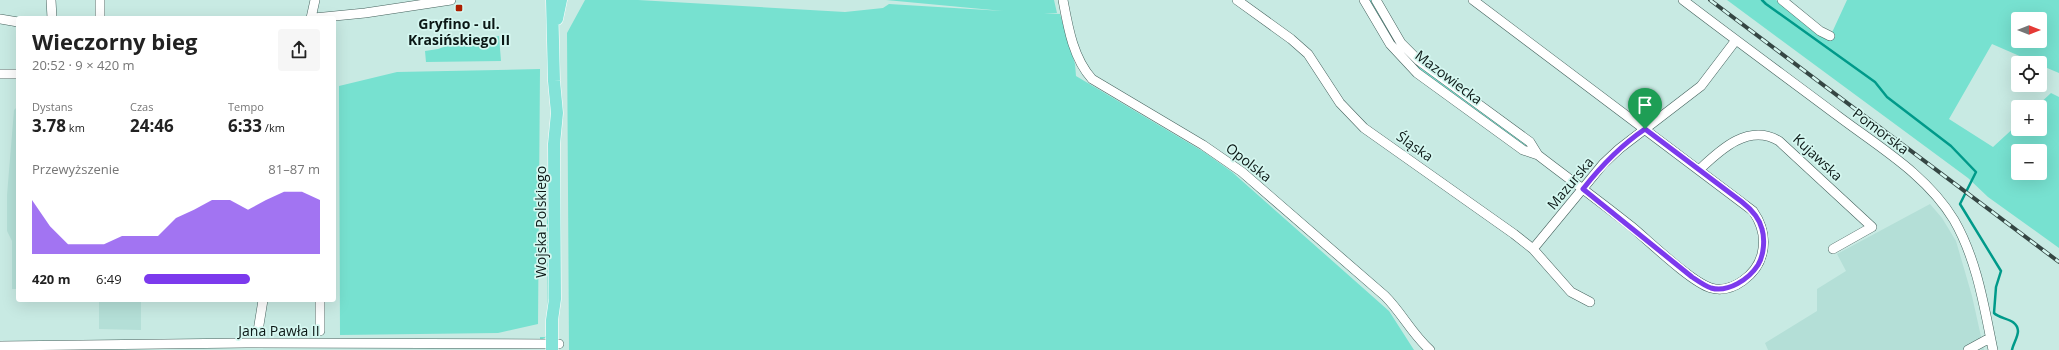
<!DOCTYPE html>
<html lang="pl">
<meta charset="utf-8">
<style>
:root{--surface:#fff;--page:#f6f6f6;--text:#222;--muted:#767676;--accent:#7c3aed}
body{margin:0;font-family:"Open Sans",sans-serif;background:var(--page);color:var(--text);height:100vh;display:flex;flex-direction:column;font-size:15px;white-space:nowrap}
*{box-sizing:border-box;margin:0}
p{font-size:13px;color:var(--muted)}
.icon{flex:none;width:22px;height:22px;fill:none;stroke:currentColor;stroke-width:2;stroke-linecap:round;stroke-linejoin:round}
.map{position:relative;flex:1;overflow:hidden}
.side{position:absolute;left:16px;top:16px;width:320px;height:286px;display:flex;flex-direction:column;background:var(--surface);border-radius:4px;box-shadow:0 4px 16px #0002}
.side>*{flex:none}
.needle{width:26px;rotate:90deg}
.fabs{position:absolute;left:2011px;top:12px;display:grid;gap:8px}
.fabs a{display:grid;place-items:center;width:36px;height:36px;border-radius:4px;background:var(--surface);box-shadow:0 4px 16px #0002;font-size:20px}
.pin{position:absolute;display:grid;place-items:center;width:34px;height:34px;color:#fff;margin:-41px -17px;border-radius:50% 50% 50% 0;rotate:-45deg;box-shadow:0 0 4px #0007}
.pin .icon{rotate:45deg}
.round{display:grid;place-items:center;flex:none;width:42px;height:42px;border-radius:4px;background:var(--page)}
.headline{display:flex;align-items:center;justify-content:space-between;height:68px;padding:0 16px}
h1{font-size:22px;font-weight:700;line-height:30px}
.stats{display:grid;grid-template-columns:repeat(3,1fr);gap:6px;height:68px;padding:4px 16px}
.stats div{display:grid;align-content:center}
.stats b{font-size:17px;font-weight:700}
.stats small{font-size:11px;font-weight:400}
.stats p{font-size:11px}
.chart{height:112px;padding:8px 16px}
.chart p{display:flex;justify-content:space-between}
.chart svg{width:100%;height:72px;margin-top:4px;fill:var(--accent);opacity:.7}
ul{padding:0 16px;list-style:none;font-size:13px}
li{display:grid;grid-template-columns:64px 48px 1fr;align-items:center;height:30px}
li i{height:10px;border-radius:5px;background:var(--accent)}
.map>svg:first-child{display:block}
</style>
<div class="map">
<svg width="2059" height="350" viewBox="0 0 2059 350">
<rect width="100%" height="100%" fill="#c8eae3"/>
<path fill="#b4dfd7" d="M18,106V289H12V241L7,231V195L14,110Z
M1930,204L1942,218L1956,241L1972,296L1984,350H1768L1765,343L1817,311V289L1846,271L1837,254Z
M99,300H141V330L99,329Z"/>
<path fill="#77e1d0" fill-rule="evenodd" d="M585,0H638L845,12L883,8L889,4L1003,11L886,0H1054L1057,13H1044L1060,14L1075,64L1076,76L1204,152L1232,172L1389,311L1414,350H569L567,33Z
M1367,0H1373L1398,42L1526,144V146L1524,147L1425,76L1395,44Z
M1727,0H1776L1829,39L1847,0H2059V73L2040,65V63H2036L1992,44L1949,119L1993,147L2018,124V129H2040V107H2036L2051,93L2059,97V248L1988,197L1968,178ZM2018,19H2040V41H2018ZM2018,151H2040V173H2018Z
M499,36L501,61L426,62L425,51L438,49L463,40Z
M540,69L538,324L498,333L340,335L339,86L397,72Z
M551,198L550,331L547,337L540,340V337H545L548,333L547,221Z"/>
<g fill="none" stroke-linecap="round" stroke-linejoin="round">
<path stroke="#009a8a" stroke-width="2.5" d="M1762,0L1766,4L1875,82L1887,97L1951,146L1976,172L1960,204L2001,271L1996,287L1994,313C2001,320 2017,318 2018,331C2018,337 2013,344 2012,350"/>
<defs>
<path id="minor" d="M51,0L52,18
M100,0V18
M1063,0C1068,27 1073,58 1092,79L1203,145L1242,172L1385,296C1402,313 1412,334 1430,350
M1237,0L1291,39L1308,54L1340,103L1364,128L1514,234L1533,249L1571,292L1590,302
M1364,0L1390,44L1417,73L1523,150L1538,155C1569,179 1601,202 1632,227C1650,242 1691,282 1711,288C1733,294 1757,274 1762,254C1766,238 1762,224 1753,211L1473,0
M1376,0L1401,43L1418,60L1530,142L1538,155
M1683,0C1734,39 1786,77 1838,116C1879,147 1927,175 1954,220C1977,260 1984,306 1993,350
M1782,0L1820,31L1830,36
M311,18L315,0
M314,18L365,13L451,0
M0,19L18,22
M0,74H18
M1700,169C1721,149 1749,123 1779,141L1872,227L1833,249
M1533,249L1603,164L1619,149L1701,86L1736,40
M320,300V331
M258,331L263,300
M0,346L246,343L559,344
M1968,350L1990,338"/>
<path id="major" d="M557,19L561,0
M552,350V320L555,299L554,144L557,113L554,81L552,0"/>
</defs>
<use href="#minor" stroke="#45625d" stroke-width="10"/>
<use href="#major" stroke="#fff" stroke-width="13"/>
<use href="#minor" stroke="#fff" stroke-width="9"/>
<use href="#major" stroke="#83e3d8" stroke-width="12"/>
<defs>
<path id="rail" d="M1710,0L2059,262"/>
</defs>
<use href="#rail" stroke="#354643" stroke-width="4"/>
<use href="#rail" stroke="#d5f7f0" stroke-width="2.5" stroke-dasharray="8" stroke-linecap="butt"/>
</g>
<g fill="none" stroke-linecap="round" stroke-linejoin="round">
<defs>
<path id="route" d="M1645,129L1742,202C1751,209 1759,217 1762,229C1765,239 1764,255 1758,265C1749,279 1728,293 1711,288C1705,286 1698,281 1692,277L1583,189C1601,166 1620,146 1645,129Z"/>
</defs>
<use href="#route" stroke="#fff" stroke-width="8"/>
<use href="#route" stroke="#7c3aed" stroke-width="5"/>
</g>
<rect fill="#ad1f00" stroke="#d5f7f0" stroke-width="1.5" x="455" y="4" width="8" height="8" rx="2"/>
<g text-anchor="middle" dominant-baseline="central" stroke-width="3.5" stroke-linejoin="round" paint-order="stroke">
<g font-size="14" font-weight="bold" fill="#0b1715" stroke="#d5f7f0">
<text x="459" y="23">Gryfino - ul.<tspan x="459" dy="16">Krasińskiego II</tspan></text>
</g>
<g font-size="14" fill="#0b1715" stroke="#d5f7f0">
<text transform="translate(1449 77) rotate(37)">Mazowiecka</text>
<text transform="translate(1881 131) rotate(37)">Pomorska</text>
<text transform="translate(1415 146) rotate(35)">Śląska</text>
<text transform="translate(1818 157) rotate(43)">Kujawska</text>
<text transform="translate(1249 162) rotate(38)">Opolska</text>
<text transform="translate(1570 183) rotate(-50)">Mazurska</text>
<text transform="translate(540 222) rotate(-90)">Wojska Polskiego</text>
<text x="279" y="330">Jana Pawła II</text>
</g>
</g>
</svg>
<div class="fabs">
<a><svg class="needle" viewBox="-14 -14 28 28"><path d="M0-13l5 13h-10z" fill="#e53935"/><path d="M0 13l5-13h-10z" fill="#767676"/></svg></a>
<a><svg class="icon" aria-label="locate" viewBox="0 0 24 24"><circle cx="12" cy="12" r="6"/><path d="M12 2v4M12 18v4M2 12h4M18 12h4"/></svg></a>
<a>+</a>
<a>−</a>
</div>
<div class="pin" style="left:1645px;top:129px;background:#1e9e55"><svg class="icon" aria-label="arrive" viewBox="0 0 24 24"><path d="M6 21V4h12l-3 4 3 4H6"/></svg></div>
<section class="side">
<div class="headline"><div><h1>Wieczorny bieg</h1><p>20:52 · 9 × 420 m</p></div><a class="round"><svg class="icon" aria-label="share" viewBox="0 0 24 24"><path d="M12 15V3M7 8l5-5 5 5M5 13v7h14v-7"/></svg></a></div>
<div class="stats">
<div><p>Dystans</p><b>3.78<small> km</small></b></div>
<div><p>Czas</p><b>24:46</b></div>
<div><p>Tempo</p><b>6:33<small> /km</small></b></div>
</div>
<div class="chart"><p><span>Przewyższenie</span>81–87 m</p>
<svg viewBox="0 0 160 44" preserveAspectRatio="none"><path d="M0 44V11L10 27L20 38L30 38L40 38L50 33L60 33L70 33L80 22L90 17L100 11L110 11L120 17L130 11L140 6L150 6L160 11V44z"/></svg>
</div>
<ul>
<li><b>420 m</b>6:49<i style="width:60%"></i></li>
</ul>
</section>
</div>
